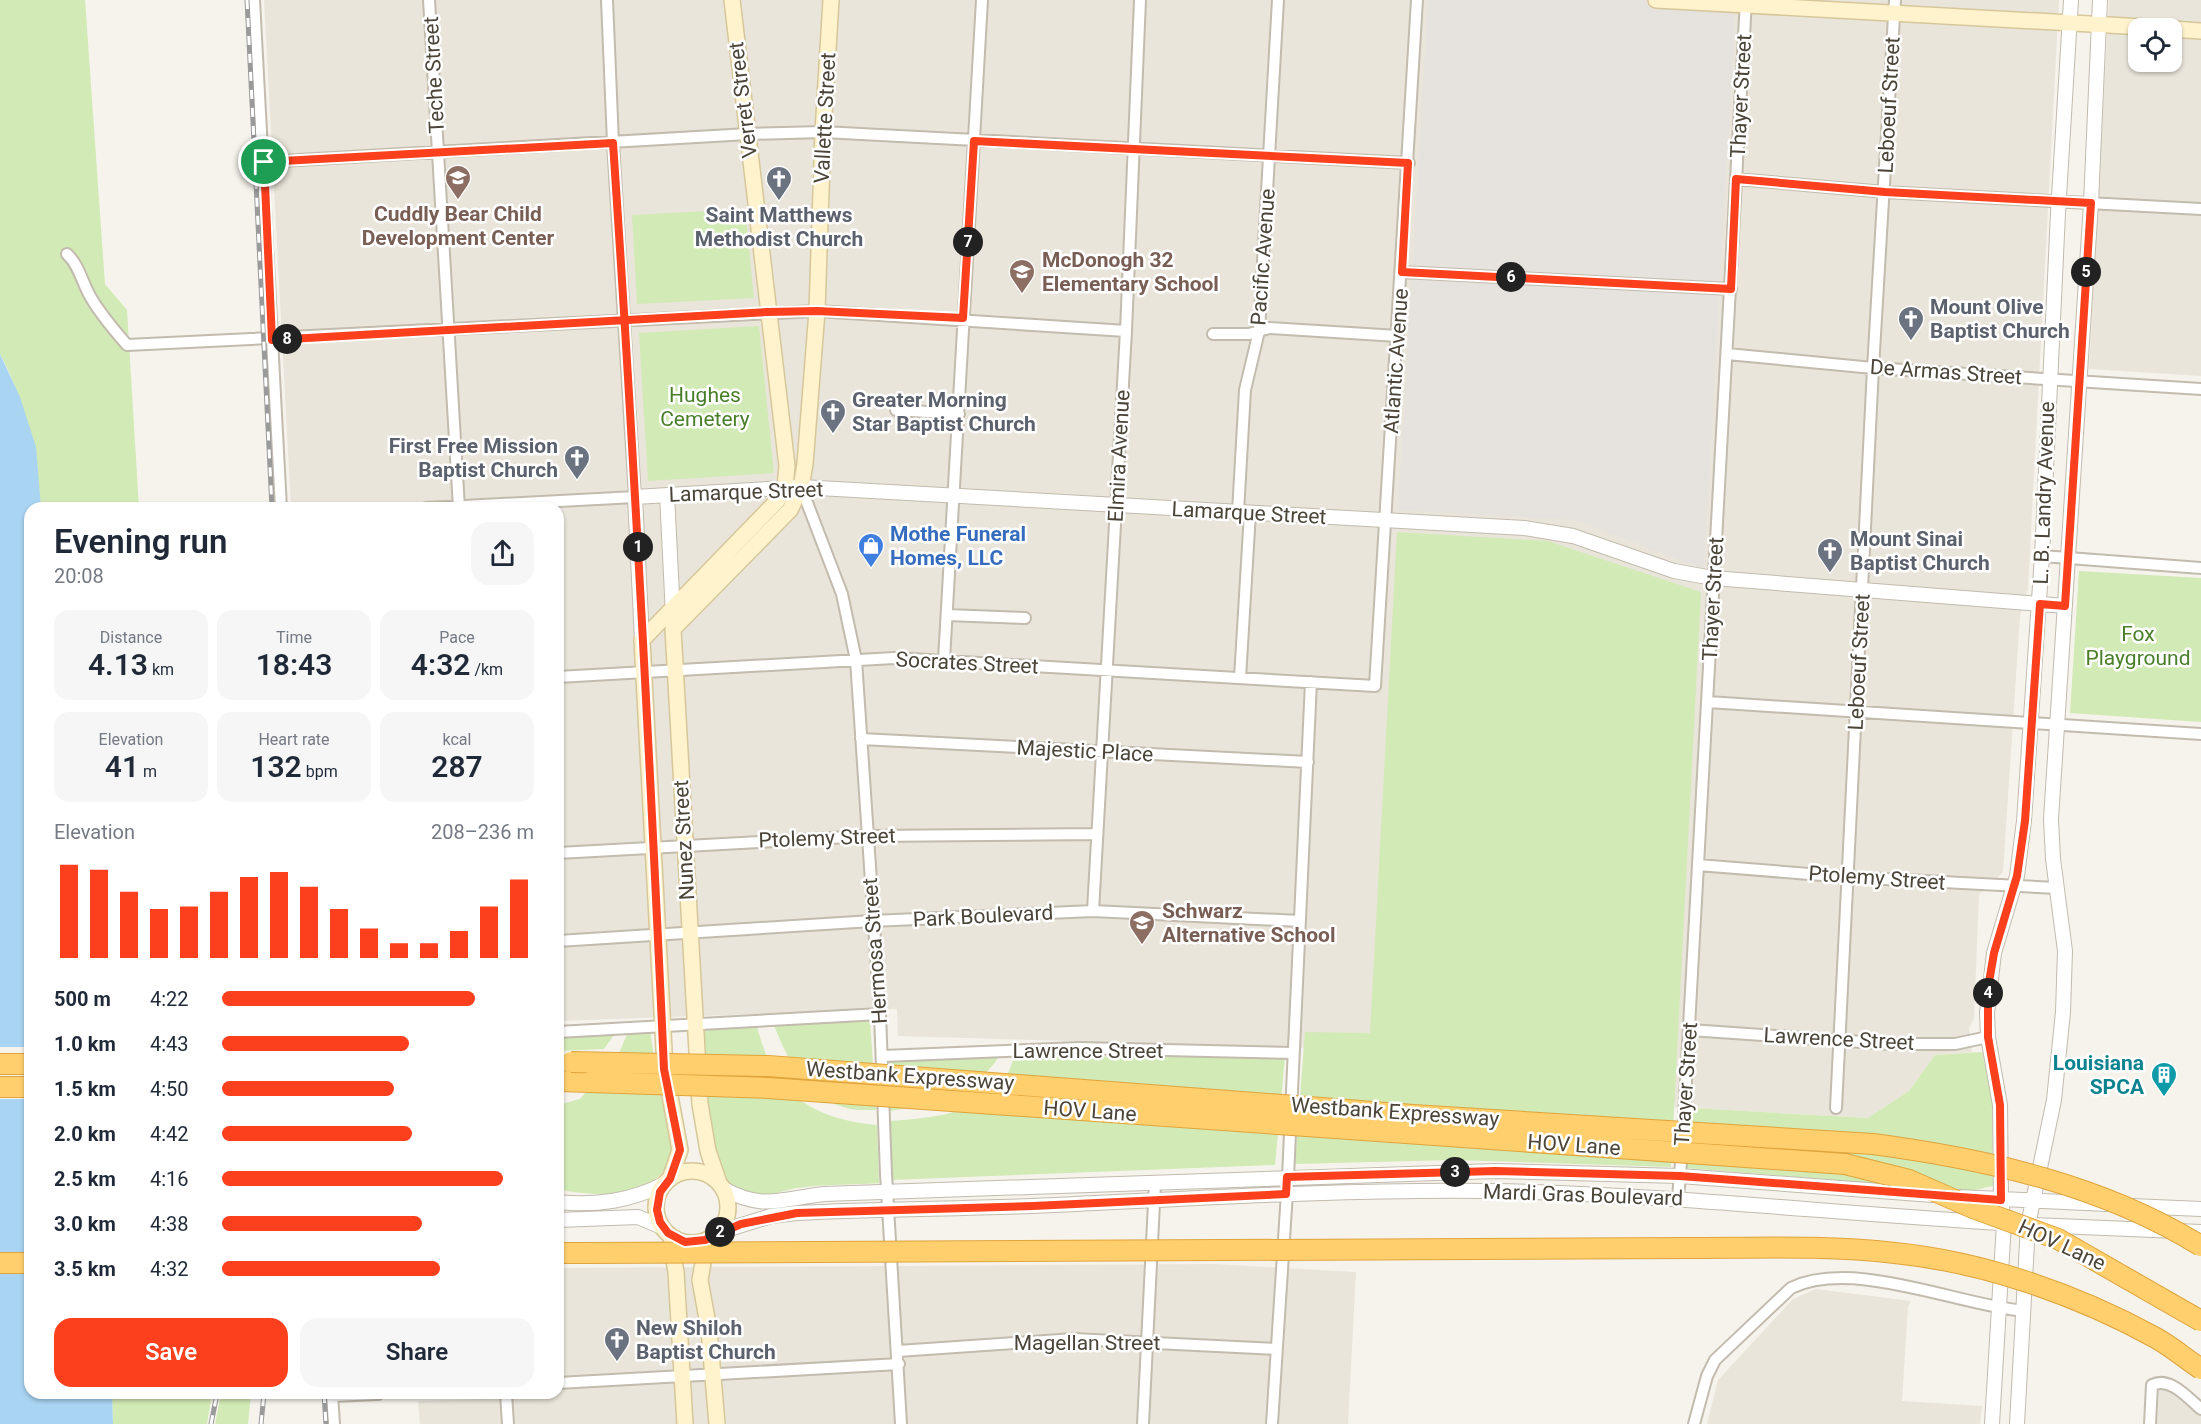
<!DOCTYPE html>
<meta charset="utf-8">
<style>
:root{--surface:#fff;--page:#f6f6f7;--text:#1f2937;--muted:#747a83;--accent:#fc3f1d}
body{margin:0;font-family:Roboto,sans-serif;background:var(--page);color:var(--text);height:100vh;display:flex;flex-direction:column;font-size:22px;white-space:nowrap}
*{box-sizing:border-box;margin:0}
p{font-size:20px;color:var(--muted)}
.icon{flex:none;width:33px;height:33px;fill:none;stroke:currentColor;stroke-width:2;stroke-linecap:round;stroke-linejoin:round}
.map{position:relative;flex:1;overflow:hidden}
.sheet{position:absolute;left:24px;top:502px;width:540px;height:897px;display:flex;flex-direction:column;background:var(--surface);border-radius:18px;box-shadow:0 2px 4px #0004}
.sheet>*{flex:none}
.tools{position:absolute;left:2128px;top:18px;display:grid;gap:12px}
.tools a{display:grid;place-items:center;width:54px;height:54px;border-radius:12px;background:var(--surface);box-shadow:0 2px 4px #0004;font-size:30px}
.pin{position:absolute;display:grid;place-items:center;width:51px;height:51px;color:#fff;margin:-26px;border:3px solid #fff;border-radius:50%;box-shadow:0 2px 6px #0007}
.km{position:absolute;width:30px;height:30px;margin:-15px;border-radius:50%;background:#222;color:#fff;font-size:16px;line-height:30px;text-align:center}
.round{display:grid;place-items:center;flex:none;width:63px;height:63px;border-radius:18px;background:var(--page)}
.summary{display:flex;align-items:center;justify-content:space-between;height:102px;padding:0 30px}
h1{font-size:33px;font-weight:600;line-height:45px}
.stats{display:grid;grid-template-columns:repeat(3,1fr);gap:9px;height:102px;padding:6px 30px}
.stats div{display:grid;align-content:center;border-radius:15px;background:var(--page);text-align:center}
.stats b{font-size:30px;font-weight:600}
.stats small{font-size:16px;font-weight:400}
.stats p{font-size:16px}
.chart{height:168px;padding:12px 30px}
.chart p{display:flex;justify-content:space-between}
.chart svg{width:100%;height:108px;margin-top:6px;stroke:var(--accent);stroke-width:6}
.cta{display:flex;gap:12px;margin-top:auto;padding:12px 30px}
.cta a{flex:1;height:69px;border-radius:18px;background:var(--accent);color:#fff;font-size:24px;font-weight:600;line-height:69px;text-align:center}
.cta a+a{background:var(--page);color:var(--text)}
ul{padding:0 30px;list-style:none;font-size:20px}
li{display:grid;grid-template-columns:96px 72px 1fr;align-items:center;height:45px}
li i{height:15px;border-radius:8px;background:var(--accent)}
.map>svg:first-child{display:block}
</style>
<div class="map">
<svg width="2201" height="1424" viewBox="0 0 2201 1424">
<rect width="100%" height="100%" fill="#f6f3ec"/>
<path fill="#eae5da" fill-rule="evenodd" d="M264,0H2059L2028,589L2020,616L2003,872L1979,895L1974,1018L1969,1028L1972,1052L1935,1055L1909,1091L1868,1118L1309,1086L1308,1048L898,1036L897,1009L558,1021V508H291Z
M2109,0H2201V376L2089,369ZM2139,28H2172V62H2139Z
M1214,1264L1356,1272L1348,1424H420L418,1401L518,1398V1394H558V1268Z
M1816,1289L1911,1301L1908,1307L1902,1401L1982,1406L1980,1424H1707L1718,1380L1793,1299Z
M2164,1388L2201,1416V1424H2157L2159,1390Z"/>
<path fill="#e6e2dd" d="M1428,0H1736L1704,569L1575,520L1398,510Z"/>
<path fill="#d2eab5" d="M0,0H85L105,284L127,310L139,508H41C36,455 26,402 0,354Z
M745,209L754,298L637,304L632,215Z
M759,326L774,473L648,481L639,333Z
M1397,532L1548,541L1701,592L1671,1167L1453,1160L1295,1164L1305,1032L1370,1033Z
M2079,571L2201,578V722L2070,713Z
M870,1020L876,1110C865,1110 853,1111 843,1107C806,1096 787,1059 774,1025Z
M757,1026C773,1093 811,1119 877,1125L879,1183C853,1185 824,1184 797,1188C779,1191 757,1202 739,1193C701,1174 703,1066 701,1029Z
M650,1031C654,1055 657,1081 663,1105C667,1122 676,1141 670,1159C656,1200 591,1197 558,1189V1105L580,1099L619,1053L628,1032Z
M616,1032L604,1049L558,1051V1035Z
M1982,1052L1992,1098L1993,1186L1971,1191L1686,1168L1692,1108L1868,1118L1909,1091L1935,1055Z
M887,1056L998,1058C973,1095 931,1105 890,1111Z
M1014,1056L1285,1057L1275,1165L890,1180L888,1121C936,1118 1001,1113 1014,1056Z
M112,1394H212L207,1424H113Z
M221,1394H251L248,1424H215Z"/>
<path fill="#a9d4f2" d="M0,354L20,397L36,447L41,508H30V1394H112L113,1424H0Z"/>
<path fill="#f6f3ec" d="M0,1047H30V1099H0Z"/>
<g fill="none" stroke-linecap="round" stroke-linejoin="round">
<defs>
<path id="minor" d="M254,0L281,508
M429,0L459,508
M264,162L748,134L823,132L1409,163
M1736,179L1885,192L2201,209
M67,254C79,265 82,282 90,296C100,314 114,330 127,345L817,311L1126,331
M1402,272L1731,289
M1213,334H1249L1269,328L1398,336
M1727,354L1873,368L2201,389
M896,410L959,414
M801,487L842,594L856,660L880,1014L886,1174L901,1424
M426,508L635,497L613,143L607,0
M1238,512L1245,390L1259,331L1278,0
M2042,556L2201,568
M947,615L1025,618
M944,660L982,0
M558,677L894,658L1375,686L1417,0
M1240,678L1250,513
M1708,702L2201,734
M861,739L1308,762
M558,853L867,836L1097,834
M1698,865L1847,877L2056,888
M1093,911L1126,331L1140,0
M558,941L872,921L1093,911L1300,921
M1690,1030L1891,1044H1955L1988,1037
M558,1032L880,1014
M883,1056L1079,1048L1293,1053
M1836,1108L1873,368L1895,0
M1683,1135L1746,0
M1678,1198L1682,1150
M898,1351L1074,1339L1276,1349
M558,1383L899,1364
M332,1394L334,1424
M506,1394L508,1424
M332,1396L378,1394
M1143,1424L1155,1183
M1272,1424L1288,1177L1311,682
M1694,1424L1707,1376L1715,1360L1791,1288C1853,1258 1958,1305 2024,1311
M2150,1424L2152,1385C2170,1376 2188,1398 2201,1409"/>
<path id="tertiary" d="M667,495L673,615
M642,640L635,497L801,487L1524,528L1573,536L1674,571L1713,578L2065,606
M722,1188C763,1211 781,1199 824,1194L1495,1171L1680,1176L1933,1195
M1958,1197L2107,1204
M558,1202C597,1206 631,1201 666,1183
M2132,1206L2201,1209
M558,1220L638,1217L664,1228
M2033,1225L2201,1232
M716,1233L771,1216L797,1213C875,1209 954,1209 1033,1206C1186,1199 1339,1189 1492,1191C1662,1194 1830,1213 1999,1223
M1992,1424L2004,1223L2001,1200L2000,1105L1988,1037L1987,1013L1994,953L2017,876L2024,821L2042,556L2058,213L2071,0
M2017,1424L2028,1225L2054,1100L2063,1012L2065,951L2053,859L2051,819L2091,203L2100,0"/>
<path id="secondary" d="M1656,0L2162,28
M2172,29L2201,31
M656 1207a36 36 0 1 1 72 0a36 36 0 1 1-72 0Z
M670,1179L680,1150L665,1069L642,640L777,501L785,487L787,466L732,0
M719,1183L708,1151L700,1104L673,629L790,510L801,487L805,464L817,311L823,132L831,0
M671,1244L676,1272L685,1424
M706,1245L700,1280L709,1330L717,1424"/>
<path id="motorway" d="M0,1064H30
M558,1081L590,1082
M0,1087H30
M558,1253H581
M0,1263H30"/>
</defs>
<use href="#minor" stroke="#c2bbae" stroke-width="14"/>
<use href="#tertiary" stroke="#c2bbae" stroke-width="16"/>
<use href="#secondary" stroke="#d6c79b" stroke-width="18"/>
<use href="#motorway" stroke="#e0a43c" stroke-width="22"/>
<use href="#minor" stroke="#fff" stroke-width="10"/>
<use href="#tertiary" stroke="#fff" stroke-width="14"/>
<use href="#secondary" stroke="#fff3cd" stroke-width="15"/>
<use href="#motorway" stroke="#ffcf6e" stroke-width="20"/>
<defs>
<path id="rail" d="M247,0L272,508
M324,1394L326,1424
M211,1424L217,1394
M261,1424L264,1394"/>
</defs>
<use href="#rail" stroke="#9a9a9a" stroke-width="5"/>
<use href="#rail" stroke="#fff" stroke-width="3" stroke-dasharray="9" stroke-linecap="butt"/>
<defs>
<path id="motorway-bridge" d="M571,1062L768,1066L1413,1115L1873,1144C1986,1159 2103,1185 2201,1246
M590,1082L768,1088L1845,1164L1909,1180L1973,1208L2058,1239L2201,1321
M581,1253L1686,1248C1755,1248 1826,1245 1895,1253C1984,1262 2078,1295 2156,1338C2172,1347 2186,1359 2201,1369"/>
</defs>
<use href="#motorway-bridge" stroke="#e0a43c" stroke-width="22" stroke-linecap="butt"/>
<use href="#motorway-bridge" stroke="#ffcf6e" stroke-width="20"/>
</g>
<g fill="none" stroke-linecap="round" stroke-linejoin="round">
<defs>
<path id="route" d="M264,162L613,143C634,452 650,760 664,1069L680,1150L670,1179L660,1192L657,1210L660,1222L668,1233L685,1242L705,1240L741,1224L797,1213L1033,1206L1286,1194L1287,1177L1495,1171L1680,1176L2001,1200L2000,1105L1988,1037V988L1994,953L2017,876L2025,821L2040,604L2065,606L2091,203L1885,192L1736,179L1731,289L1402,272L1408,163L974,141L963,318L817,311L767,312L272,340L264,162"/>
</defs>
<use href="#route" stroke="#fff" stroke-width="12"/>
<use href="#route" stroke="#fc3f1d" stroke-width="8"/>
</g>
<defs>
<symbol id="school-pin" viewBox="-11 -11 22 30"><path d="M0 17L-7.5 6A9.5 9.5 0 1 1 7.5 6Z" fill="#8d6e63" stroke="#fff"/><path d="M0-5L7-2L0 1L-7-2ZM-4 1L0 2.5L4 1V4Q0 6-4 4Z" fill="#fff"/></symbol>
<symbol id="church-pin" viewBox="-11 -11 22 30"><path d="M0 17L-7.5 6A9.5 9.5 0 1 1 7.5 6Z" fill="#6b7280" stroke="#fff"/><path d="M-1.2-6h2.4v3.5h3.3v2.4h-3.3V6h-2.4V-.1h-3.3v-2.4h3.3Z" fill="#fff"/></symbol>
<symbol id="shop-pin" viewBox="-11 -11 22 30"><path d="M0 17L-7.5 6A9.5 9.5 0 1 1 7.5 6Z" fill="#3f7fe0" stroke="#fff"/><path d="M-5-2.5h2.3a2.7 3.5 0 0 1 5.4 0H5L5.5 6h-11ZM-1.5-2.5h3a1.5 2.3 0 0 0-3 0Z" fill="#fff"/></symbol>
<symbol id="building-pin" viewBox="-11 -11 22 30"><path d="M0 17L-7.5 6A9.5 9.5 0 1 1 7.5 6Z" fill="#0f9aa8" stroke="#fff"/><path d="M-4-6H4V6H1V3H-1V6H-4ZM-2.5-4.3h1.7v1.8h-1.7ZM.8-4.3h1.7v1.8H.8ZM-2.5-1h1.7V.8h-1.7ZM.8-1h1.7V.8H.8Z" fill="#fff"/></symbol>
</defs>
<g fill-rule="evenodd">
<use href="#school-pin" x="443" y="163" width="30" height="40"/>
<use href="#church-pin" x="764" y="164" width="30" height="40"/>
<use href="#school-pin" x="1007" y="257" width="30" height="40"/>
<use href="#church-pin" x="1896" y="304" width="30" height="40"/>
<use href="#church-pin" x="818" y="397" width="30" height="40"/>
<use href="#church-pin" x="562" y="443" width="30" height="40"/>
<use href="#shop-pin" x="856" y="531" width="30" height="40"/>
<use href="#church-pin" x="1815" y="536" width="30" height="40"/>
<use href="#school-pin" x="1127" y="908" width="30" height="40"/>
<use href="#building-pin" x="2149" y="1060" width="30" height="40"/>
<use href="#church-pin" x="602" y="1325" width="30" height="40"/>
</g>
<g text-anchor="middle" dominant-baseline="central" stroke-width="5" stroke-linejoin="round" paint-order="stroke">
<g font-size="21" fill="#4b4439" stroke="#fff">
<text transform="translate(434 75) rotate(-93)">Teche Street</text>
<text transform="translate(1741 96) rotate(-87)">Thayer Street</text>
<text transform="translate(743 100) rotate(-97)">Verret Street</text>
<text transform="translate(1889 105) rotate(-87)">Leboeuf Street</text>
<text transform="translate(825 118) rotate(-87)">Vallette Street</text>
<text transform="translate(1263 257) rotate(-86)">Pacific Avenue</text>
<text transform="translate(1396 361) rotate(-86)">Atlantic Avenue</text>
<text transform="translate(1946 372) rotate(4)">De Armas Street</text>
<text transform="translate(1119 456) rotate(-87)">Elmira Avenue</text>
<text transform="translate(746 492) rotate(-2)">Lamarque Street</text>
<text transform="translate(2044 493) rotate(-88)">L. B. Landry Avenue</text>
<text transform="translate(1249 513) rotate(3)">Lamarque Street</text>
<text transform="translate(1713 599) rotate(-87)">Thayer Street</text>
<text transform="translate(1859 662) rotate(-87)">Leboeuf Street</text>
<text transform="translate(967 663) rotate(3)">Socrates Street</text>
<text transform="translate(1085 751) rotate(3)">Majestic Place</text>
<text transform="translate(827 838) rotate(-2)">Ptolemy Street</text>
<text transform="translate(684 840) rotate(-93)">Nunez Street</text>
<text transform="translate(1877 878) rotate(4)">Ptolemy Street</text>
<text transform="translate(983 916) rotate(-3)">Park Boulevard</text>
<text transform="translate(875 951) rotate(-94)">Hermosa Street</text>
<text transform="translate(1839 1039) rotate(3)">Lawrence Street</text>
<text x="1088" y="1051">Lawrence Street</text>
<text transform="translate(910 1076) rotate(4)">Westbank Expressway</text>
<text transform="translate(1686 1084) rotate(-86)">Thayer Street</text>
<text transform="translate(1090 1111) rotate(4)">HOV Lane</text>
<text transform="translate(1395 1112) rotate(4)">Westbank Expressway</text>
<text transform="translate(1574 1145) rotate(4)">HOV Lane</text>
<text transform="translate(1583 1195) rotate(2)">Mardi Gras Boulevard</text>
<text transform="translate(2062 1245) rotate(25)">HOV Lane</text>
<text x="1087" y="1343">Magellan Street</text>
</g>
<g font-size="21" font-weight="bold" fill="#785e54" stroke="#fff" text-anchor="start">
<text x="458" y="214" text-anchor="middle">Cuddly Bear Child<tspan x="458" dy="24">Development Center</tspan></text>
<text x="1042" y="260">McDonogh 32<tspan x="1042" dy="24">Elementary School</tspan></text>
<text x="1162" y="911">Schwarz<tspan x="1162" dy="24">Alternative School</tspan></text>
</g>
<g font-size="21" font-weight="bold" fill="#5b616d" stroke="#fff" text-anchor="start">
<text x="779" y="215" text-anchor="middle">Saint Matthews<tspan x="779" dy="24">Methodist Church</tspan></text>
<text x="1930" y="307">Mount Olive<tspan x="1930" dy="24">Baptist Church</tspan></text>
<text x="852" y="400">Greater Morning<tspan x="852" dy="24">Star Baptist Church</tspan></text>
<text x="558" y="446" text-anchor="end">First Free Mission<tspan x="558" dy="24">Baptist Church</tspan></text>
<text x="1850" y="539">Mount Sinai<tspan x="1850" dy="24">Baptist Church</tspan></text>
<text x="636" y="1328">New Shiloh<tspan x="636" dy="24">Baptist Church</tspan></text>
</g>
<g font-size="21" fill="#4a7f2a" stroke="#fff">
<text x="705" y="395">Hughes<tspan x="705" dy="24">Cemetery</tspan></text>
<text x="2138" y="634">Fox<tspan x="2138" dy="24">Playground</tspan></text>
</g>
<g font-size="21" font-weight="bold" fill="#366cbe" stroke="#fff" text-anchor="start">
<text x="890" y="534">Mothe Funeral<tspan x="890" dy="24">Homes, LLC</tspan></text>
</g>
<g font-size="21" font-weight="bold" fill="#0d838f" stroke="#fff" text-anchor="end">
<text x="2144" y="1063">Louisiana<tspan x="2144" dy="24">SPCA</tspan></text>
</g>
</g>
</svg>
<div class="tools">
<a><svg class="icon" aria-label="locate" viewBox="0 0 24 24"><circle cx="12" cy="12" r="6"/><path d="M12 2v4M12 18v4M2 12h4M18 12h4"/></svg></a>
</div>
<div class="pin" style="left:264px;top:162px;background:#1e9e55"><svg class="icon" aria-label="arrive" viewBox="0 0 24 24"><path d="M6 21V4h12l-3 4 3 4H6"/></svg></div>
<b class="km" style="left:638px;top:547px">1</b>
<b class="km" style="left:720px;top:1232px">2</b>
<b class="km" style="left:1455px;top:1172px">3</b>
<b class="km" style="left:1988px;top:993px">4</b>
<b class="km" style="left:2086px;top:272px">5</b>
<b class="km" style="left:1511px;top:277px">6</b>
<b class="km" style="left:968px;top:242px">7</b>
<b class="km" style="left:287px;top:339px">8</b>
<section class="sheet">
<div class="summary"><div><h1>Evening run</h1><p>20:08</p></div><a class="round"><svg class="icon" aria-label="share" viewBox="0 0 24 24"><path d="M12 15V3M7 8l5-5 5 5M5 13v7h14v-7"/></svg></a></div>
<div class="stats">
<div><p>Distance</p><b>4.13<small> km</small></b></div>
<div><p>Time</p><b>18:43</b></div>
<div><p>Pace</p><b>4:32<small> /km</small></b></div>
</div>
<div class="stats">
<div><p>Elevation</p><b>41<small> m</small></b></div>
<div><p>Heart rate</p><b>132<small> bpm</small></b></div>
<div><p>kcal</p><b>287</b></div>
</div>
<div class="chart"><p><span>Elevation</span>208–236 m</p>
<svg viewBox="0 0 160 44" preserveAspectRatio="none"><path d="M5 44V6M15 44V8M25 44V17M35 44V24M45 44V23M55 44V17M65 44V11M75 44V9M85 44V15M95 44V24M105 44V32M115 44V38M125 44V38M135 44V33M145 44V23M155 44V12"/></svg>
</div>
<ul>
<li><b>500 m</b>4:22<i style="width:81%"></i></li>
<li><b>1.0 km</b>4:43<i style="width:60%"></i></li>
<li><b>1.5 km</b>4:50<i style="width:55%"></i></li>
<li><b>2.0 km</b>4:42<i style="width:61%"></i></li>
<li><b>2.5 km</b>4:16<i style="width:90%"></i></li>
<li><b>3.0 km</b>4:38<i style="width:64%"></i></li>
<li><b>3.5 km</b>4:32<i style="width:70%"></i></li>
</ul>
<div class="cta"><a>Save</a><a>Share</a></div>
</section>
</div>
